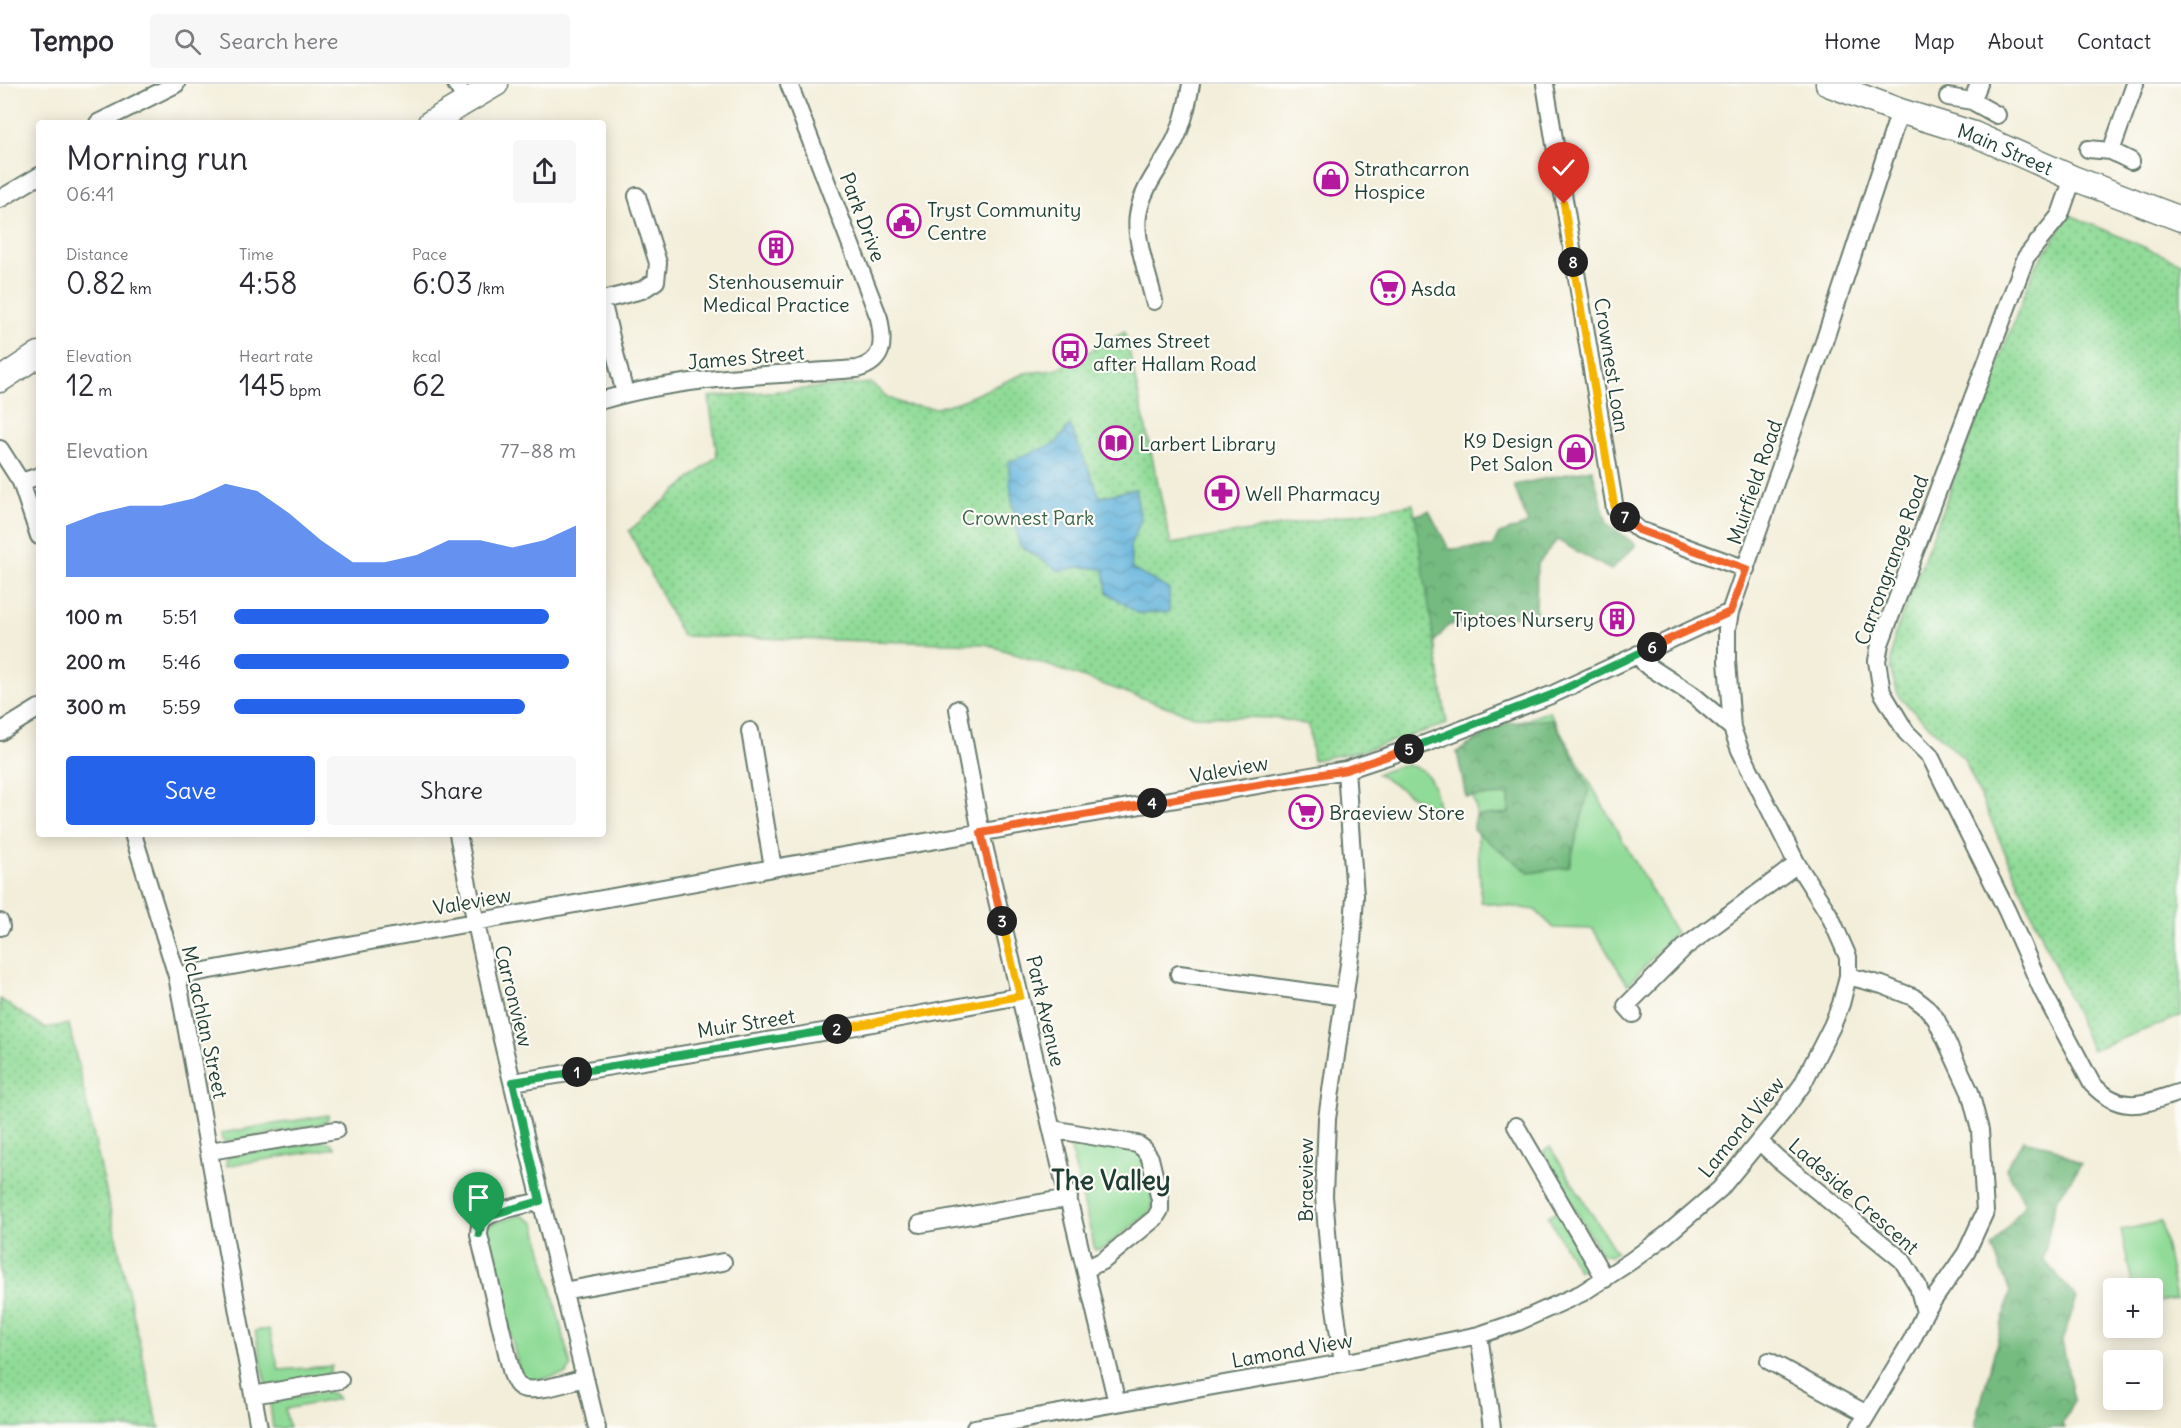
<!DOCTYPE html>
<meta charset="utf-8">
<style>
:root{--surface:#fff;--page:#f7f7f7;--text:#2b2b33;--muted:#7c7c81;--line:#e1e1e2;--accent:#2563eb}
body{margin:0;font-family:Delius,sans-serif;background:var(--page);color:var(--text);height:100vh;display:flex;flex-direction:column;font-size:22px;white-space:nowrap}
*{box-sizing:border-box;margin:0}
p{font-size:20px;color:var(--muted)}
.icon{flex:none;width:33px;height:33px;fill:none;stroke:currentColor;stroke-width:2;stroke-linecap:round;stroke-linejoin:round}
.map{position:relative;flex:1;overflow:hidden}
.details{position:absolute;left:36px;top:36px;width:570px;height:717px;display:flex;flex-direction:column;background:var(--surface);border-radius:6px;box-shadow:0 3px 15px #0003}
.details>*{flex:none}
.buttons{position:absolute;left:2103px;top:1194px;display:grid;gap:12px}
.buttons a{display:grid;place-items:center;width:60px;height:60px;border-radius:6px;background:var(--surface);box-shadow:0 3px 15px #0003;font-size:30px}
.pin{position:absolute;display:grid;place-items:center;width:51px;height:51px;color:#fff;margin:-62px -26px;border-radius:50% 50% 50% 0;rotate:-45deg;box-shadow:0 0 6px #0007}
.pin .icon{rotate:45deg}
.km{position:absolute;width:30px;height:30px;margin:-15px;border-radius:50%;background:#222;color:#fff;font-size:16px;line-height:30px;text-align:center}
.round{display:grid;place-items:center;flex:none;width:63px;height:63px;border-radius:6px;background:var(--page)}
.overview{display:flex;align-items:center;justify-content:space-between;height:102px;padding:0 30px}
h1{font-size:33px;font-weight:600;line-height:45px}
.figures{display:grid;grid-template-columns:repeat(3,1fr);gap:9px;height:102px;padding:6px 30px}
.figures div{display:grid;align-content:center}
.figures b{font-size:30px;font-weight:600}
.figures small{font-size:16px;font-weight:400}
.figures p{font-size:16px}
.chart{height:168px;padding:12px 30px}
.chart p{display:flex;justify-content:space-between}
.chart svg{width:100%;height:108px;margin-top:6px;fill:var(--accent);opacity:.7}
.primary-button{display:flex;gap:12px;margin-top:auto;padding:12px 30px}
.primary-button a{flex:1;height:69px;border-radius:6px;background:var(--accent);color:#fff;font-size:24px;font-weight:600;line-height:69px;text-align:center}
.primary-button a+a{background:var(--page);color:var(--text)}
ul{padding:0 30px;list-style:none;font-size:20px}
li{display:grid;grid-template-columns:96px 72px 1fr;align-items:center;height:45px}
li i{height:15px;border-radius:8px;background:var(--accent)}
header{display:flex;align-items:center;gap:36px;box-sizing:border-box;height:84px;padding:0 30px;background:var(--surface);border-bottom:2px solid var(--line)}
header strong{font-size:28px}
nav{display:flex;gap:33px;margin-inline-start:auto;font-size:21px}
.search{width:420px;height:54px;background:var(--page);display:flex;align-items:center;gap:15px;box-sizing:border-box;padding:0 21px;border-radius:6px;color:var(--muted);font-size:22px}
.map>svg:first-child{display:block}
</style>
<header>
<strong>Tempo</strong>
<div class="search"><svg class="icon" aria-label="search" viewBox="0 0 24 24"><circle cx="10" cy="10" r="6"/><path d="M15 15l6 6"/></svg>Search here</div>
<nav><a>Home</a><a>Map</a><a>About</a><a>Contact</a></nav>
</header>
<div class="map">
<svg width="2181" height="1344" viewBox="0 0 2181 1344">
<defs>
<pattern id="forest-crowns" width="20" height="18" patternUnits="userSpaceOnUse" patternTransform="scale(1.5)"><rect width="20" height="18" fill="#74bb80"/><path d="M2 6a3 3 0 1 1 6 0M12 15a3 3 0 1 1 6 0" fill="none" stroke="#5f996a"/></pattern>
<pattern id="park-dots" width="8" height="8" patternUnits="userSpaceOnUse" patternTransform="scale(1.5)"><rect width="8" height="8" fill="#90db97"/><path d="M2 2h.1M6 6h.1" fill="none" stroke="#75b37c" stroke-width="1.8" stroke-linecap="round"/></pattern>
<pattern id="water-waves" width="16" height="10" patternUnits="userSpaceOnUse" patternTransform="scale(1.5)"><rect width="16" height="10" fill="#60b2db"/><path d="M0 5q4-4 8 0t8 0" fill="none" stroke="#4f92b2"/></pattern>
</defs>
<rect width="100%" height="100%" fill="#fdfcf7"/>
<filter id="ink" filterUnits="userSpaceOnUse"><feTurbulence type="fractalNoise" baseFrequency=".0167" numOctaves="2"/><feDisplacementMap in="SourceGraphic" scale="12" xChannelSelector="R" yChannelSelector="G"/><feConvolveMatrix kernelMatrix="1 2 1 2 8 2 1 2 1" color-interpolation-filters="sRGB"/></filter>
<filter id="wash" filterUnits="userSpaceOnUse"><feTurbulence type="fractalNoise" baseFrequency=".008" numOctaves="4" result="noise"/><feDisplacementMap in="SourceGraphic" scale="24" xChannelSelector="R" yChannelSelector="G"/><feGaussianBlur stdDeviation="1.35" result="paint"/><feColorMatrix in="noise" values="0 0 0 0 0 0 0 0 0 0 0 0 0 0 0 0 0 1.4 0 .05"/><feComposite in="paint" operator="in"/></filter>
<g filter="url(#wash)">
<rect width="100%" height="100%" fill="#f3eeda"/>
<path fill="#90db97" stroke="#588c66" stroke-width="1.5" d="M1549,627L1675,848L1628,901L1593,845L1554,844L1535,826L1481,818L1476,723L1462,679L1466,665L1475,656Z
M1402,681C1433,682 1435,704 1439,729L1377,690Z
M329,1031L327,1037L321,1040L227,1058L222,1056L221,1049Z
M1074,1055L1135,1066L1142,1072L1153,1118L1152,1125L1146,1131L1104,1164L1095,1166L1069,1058Z
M324,1057L331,1059L335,1064L227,1082L226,1076L230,1072Z
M1550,1063L1616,1168L1610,1172L1601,1170L1545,1074L1543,1068Z
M1557,1127L1585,1176V1182L1578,1187L1548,1132Z
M521,1131L535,1139L571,1282L566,1290L537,1296L523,1294L520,1290L487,1151L486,1145L489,1140Z
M2161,1138L2176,1215L2153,1219L2152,1204H2133L2121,1146Z
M269,1245L279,1286L332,1282L330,1288L324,1292L271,1302L266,1300L255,1247Z
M327,1308L334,1310L338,1315L285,1325L289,1344H273L270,1320L274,1316Z"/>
<path fill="url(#forest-crowns)" stroke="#4a7c5a" stroke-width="1.5" d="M1592,385L1607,439L1636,461L1611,486L1557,456L1537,481L1536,530L1449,541L1435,557L1410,541L1395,438L1429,427L1449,465L1492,463L1499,450L1528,440L1514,401Z
M1553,635L1589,705L1569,783L1530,789L1473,746L1476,732L1509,729V711L1466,713L1457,668L1504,639Z
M2023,1056L2051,1062L2081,1080L2055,1119L2043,1175L2077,1214L2062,1257L2074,1316L2062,1339L2065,1344H1976V1337L2010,1208L1992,1163L2025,1120L2006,1084Z"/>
<path fill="url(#park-dots)" stroke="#588c66" stroke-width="1.5" d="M2070,131L2181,179V932L2092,966L1964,675L1899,613L1890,585L1894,553L2034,185Z
M1125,248L1171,460L1413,420L1447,640L1361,667L1313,676L1309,641L1276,634L1194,632L986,560L682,552L629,447L717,372L709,313L871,299L887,313L905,321L936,324L961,317L1025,289L1055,286Z
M0,915L44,944L69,940L154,1324L160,1344H0Z"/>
<path fill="url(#water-waves)" stroke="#407888" stroke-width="1.5" d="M1070,341L1100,413L1135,405L1141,436L1130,462L1132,485L1169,505V528L1137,529L1107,508L1104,485L1081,483L1059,487L1019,461L1012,418L1008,378L1056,359Z"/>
</g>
<g filter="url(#ink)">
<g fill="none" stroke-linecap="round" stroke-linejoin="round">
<defs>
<path id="street" d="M456,0L467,17
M1545,0L1615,425L1639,446L1746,485
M1948,13L1972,17L1979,0
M1972,17L1997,31
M98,39L176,0
M2088,65L2111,67L2135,0
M2111,67L2131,77
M2073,94L2060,131L2026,173L1880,560L1877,577L1882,608L1906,648L1930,672L2007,827L2042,906L2092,1000C2123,1032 2144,1019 2181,1008
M0,115L39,92
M603,216L642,206L656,197L658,179L637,112
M1154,217C1149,193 1134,155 1138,131C1142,105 1158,87 1170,66C1182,45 1187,23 1191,0
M603,221L625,310
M603,316C685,292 772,291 857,285C885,277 884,259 879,234L789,0
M0,365L21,398L39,452
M21,398L39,392
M1638,570L1645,580L1693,611L1732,644
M958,625L981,749L1117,1319
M750,647L773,784
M0,648L39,624
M133,750L177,892L259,1344
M458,750C496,950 550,1146 597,1344
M0,838L1,843
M1179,890L1345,913
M177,892L773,784L1346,686L1427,659L1551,611L1730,528
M1848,892L1882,901L1913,913L1926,923L1936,935L1970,1008L1980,1046L1985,1128L1966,1169L1925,1228
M1633,930L1626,922L1685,863L1797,780
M513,998L829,947L1020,912
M1516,1042L1605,1195
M1052,1045L1137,1060L1144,1065L1150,1074L1160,1116V1126L1155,1134L1104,1176L1086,1185
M1759,1057L1778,1075L1902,1176L1918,1202L1925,1228L1912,1256L1859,1344
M210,1067L336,1046
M540,1117C527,1121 490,1126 482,1137C480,1141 479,1146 479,1151L512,1290C514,1294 515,1299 519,1302C531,1312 571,1297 585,1294
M920,1140L1069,1114
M563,1207L723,1178
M1479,1251L1492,1344
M1769,1277L1867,1330
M1343,1279L1331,1196L1324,1112L1327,1035L1352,859L1355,812L1346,686
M253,1311L340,1296
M975,1344L1343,1279L1479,1251L1518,1238L1582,1209L1631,1177L1665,1152L1720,1105L1782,1029L1802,1001L1832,942L1841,920L1848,892V873L1830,832L1797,780L1740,666L1732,644L1727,577V545L1730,528L1822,264L1900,27"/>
<g id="secondary">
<path id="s1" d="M1828,0L1900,27L1974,50L2073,94L2181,135"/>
<path d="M430,39L496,0"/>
<path d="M0,296L39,270"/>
</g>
</defs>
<use href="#street" stroke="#697b6e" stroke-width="20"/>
<use href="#secondary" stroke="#697b6e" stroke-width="27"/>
<use href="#street" stroke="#fff" stroke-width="16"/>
<use href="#secondary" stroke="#fff" stroke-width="24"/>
</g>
</g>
<g fill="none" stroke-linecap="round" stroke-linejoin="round" filter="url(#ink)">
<defs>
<path id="split-1" d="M479,1150L482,1137L487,1132L540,1117L513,998L577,988"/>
<path id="split-2" d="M577,988L837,945"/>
<path id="split-3" d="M837,945L1020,912L1002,837"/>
<path id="split-4" d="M1002,837L981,749L1152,719"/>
<path id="split-5" d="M1152,719L1346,686L1409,665"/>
<path id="split-6" d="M1409,665L1551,611L1652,563"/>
<path id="split-7" d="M1625,433L1639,446L1746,485L1730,528L1652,563"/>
<path id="split-8" d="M1573,178L1613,414L1615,425L1625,433"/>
<path id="split-9" d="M1564,120L1573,178"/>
</defs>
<use href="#split-1" stroke="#fff" stroke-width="12"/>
<use href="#split-2" stroke="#fff" stroke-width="12"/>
<use href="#split-3" stroke="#fff" stroke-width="12"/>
<use href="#split-4" stroke="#fff" stroke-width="12"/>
<use href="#split-5" stroke="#fff" stroke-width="12"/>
<use href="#split-6" stroke="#fff" stroke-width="12"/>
<use href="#split-7" stroke="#fff" stroke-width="12"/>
<use href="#split-8" stroke="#fff" stroke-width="12"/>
<use href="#split-9" stroke="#fff" stroke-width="12"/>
<use href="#split-1" stroke="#22a559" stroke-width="8"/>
<use href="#split-2" stroke="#22a559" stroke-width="8"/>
<use href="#split-3" stroke="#f5b400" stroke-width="8"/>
<use href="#split-4" stroke="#f0652b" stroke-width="8"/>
<use href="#split-5" stroke="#f0652b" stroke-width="8"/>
<use href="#split-6" stroke="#22a559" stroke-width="8"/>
<use href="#split-7" stroke="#f0652b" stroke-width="8"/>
<use href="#split-8" stroke="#f5b400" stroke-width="8"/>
<use href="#split-9" stroke="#f5b400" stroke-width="8"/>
</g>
<defs>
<symbol id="shop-ring" viewBox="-11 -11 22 22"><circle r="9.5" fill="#fdfcf7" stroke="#b5179e" stroke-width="1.5"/><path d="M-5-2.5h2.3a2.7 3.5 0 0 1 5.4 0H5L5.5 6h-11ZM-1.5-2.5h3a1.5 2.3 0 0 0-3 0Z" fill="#b5179e"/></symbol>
<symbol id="civic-ring" viewBox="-11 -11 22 22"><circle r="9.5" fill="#fdfcf7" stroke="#b5179e" stroke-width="1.5"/><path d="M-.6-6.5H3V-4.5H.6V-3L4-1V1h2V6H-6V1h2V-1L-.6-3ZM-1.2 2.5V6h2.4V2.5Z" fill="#b5179e"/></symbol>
<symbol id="building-ring" viewBox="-11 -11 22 22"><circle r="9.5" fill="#fdfcf7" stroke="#b5179e" stroke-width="1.5"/><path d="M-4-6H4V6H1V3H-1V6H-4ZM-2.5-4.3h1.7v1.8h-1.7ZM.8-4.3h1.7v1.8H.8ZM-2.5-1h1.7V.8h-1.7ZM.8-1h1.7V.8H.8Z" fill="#b5179e"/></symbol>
<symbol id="supermarket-ring" viewBox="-11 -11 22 22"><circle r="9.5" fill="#fdfcf7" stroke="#b5179e" stroke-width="1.5"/><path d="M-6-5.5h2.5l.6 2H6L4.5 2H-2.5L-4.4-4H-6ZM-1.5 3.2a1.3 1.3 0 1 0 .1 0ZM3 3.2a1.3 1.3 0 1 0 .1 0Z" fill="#b5179e"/></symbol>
<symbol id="bus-ring" viewBox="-11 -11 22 22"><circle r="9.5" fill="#fdfcf7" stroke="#b5179e" stroke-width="1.5"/><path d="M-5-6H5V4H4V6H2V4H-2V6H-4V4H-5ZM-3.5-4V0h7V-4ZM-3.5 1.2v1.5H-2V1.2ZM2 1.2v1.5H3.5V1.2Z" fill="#b5179e"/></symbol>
<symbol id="library-ring" viewBox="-11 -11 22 22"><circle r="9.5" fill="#fdfcf7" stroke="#b5179e" stroke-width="1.5"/><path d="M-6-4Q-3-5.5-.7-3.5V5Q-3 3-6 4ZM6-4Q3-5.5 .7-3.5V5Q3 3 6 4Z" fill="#b5179e"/></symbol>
<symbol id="pharmacy-ring" viewBox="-11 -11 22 22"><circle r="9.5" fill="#fdfcf7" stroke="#b5179e" stroke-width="1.5"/><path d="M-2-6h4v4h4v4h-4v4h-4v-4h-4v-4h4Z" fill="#b5179e"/></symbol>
</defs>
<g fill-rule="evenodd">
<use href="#shop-ring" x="1312" y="76" width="38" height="38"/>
<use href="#civic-ring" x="885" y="118" width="38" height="38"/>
<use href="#building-ring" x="757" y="145" width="38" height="38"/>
<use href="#supermarket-ring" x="1369" y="185" width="38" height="38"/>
<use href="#bus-ring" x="1051" y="248" width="38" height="38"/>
<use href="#library-ring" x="1097" y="340" width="38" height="38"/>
<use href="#shop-ring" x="1557" y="349" width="38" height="38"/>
<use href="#pharmacy-ring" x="1203" y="390" width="38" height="38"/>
<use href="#building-ring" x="1598" y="516" width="38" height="38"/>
<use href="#supermarket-ring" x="1287" y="709" width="38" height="38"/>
</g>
<g text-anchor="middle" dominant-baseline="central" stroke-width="4.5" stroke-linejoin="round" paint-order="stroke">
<g font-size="20" fill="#1f3d34" stroke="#fdfcf7">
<text stroke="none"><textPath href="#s1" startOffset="189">Main Street</textPath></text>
<text transform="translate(863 133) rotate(69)">Park Drive</text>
<text transform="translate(746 273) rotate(-5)">James Street</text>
<text transform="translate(1612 281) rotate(81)">Crownest Loan</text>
<text transform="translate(1754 398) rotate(-71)">Muirfield Road</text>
<text transform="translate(1891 476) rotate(-70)">Carrongrange Road</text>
<text transform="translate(1229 685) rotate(-10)">Valeview</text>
<text transform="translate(472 817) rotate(-10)">Valeview</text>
<text transform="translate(514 912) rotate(76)">Carronview</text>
<text transform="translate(1046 927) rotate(77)">Park Avenue</text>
<text transform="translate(205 938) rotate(78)">McLachlan Street</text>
<text transform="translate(746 939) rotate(-9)">Muir Street</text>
<text transform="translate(1741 1043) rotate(-51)">Lamond View</text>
<text transform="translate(1305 1096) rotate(-90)">Braeview</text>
<text transform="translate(1854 1112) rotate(41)">Ladeside Crescent</text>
<text transform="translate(1292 1266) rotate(-10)">Lamond View</text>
</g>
<g font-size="20" fill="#1f3d34" stroke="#fdfcf7" text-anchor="start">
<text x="1354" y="84">Strathcarron<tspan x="1354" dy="23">Hospice</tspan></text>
<text x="927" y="125">Tryst Community<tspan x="927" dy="23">Centre</tspan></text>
<text x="776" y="197" text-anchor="middle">Stenhousemuir<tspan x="776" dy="23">Medical Practice</tspan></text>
<text x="1411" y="204">Asda</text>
<text x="1093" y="256">James Street<tspan x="1093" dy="23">after Hallam Road</tspan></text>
<text x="1553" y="356" text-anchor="end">K9 Design<tspan x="1553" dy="23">Pet Salon</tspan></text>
<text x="1139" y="359">Larbert Library</text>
<text x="1245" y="409">Well Pharmacy</text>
<text x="1594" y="535" text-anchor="end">Tiptoes Nursery</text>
<text x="1329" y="728">Braeview Store</text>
</g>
<g font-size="20" fill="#3b644d" stroke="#fdfcf7">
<text x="1028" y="433">Crownest Park</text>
</g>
<g font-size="26" font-weight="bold" fill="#1f3d34" stroke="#fdfcf7">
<text x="1111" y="1096">The Valley</text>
</g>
</g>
</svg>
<div class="buttons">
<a>+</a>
<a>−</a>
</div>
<div class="pin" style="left:479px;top:1150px;background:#1e9e55"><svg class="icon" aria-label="arrive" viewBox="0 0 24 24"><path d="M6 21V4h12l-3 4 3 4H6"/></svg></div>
<div class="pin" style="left:1564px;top:120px;background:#d93025"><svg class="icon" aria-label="check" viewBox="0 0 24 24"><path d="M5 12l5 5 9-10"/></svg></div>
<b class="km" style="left:577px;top:988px">1</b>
<b class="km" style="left:837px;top:945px">2</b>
<b class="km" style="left:1002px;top:837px">3</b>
<b class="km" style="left:1152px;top:719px">4</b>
<b class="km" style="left:1409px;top:665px">5</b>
<b class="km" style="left:1652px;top:563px">6</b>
<b class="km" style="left:1625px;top:433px">7</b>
<b class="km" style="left:1573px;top:178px">8</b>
<section class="details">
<div class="overview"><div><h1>Morning run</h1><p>06:41</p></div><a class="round"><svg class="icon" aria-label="share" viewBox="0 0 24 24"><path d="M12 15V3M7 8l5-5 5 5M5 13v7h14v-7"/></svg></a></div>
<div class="figures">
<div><p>Distance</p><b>0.82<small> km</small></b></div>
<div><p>Time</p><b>4:58</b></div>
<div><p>Pace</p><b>6:03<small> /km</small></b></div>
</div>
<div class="figures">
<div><p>Elevation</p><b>12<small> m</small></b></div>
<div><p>Heart rate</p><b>145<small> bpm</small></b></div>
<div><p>kcal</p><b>62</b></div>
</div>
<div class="chart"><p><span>Elevation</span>77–88 m</p>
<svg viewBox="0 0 160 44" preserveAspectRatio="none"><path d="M0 44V23L10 18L20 15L30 15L40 12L50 6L60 9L70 18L80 29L90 38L100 38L110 35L120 29L130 29L140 32L150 29L160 23V44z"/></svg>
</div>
<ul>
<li><b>100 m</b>5:51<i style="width:92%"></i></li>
<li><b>200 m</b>5:46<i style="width:98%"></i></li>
<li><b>300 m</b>5:59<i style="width:85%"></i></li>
</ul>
<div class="primary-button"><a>Save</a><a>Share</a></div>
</section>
</div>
